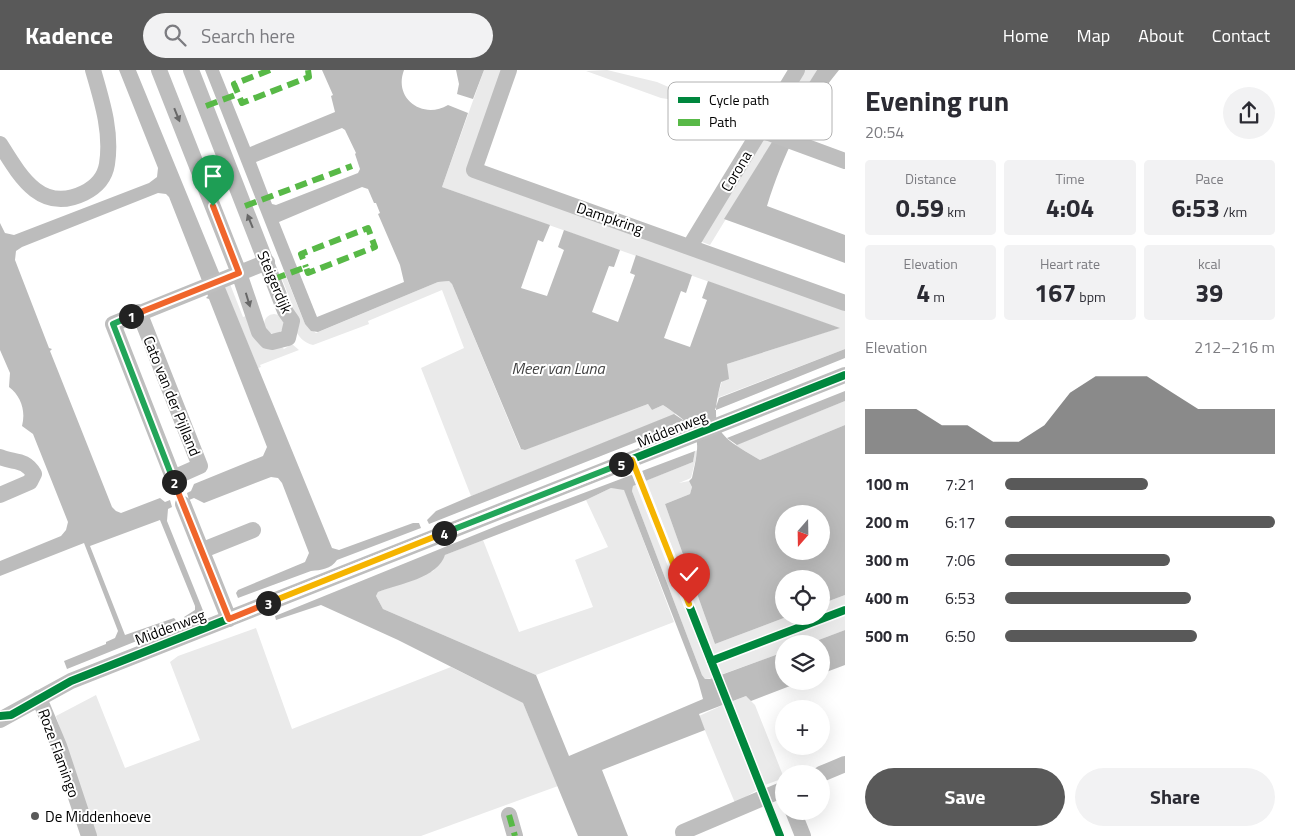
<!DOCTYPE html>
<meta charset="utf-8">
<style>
:root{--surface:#fff;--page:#f2f2f3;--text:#2b2b33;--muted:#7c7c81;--accent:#595959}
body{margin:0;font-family:"Titillium Web",sans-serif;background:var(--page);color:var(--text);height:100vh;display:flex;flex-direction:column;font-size:19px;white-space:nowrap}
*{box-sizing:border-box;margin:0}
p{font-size:16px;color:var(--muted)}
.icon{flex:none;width:28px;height:28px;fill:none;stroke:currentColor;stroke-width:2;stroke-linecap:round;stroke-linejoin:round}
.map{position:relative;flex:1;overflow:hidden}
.sheet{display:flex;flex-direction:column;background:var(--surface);width:450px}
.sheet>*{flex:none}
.needle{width:32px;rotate:200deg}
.tools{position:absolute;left:775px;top:435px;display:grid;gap:10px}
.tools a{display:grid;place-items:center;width:55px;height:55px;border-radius:50%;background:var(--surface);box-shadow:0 5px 20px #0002;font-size:25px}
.pin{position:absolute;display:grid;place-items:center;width:42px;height:42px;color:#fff;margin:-51px -21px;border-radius:50% 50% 50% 0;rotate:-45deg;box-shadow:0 0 5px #0007}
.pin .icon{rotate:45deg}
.km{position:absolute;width:25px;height:25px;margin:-12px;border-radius:50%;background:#222;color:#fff;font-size:14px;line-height:25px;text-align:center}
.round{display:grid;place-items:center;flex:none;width:52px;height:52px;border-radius:26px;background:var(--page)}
.overview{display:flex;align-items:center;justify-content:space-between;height:85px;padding:0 20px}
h1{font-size:28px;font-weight:700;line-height:38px}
.metrics{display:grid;grid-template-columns:repeat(3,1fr);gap:8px;height:85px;padding:5px 20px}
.metrics div{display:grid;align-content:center;border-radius:5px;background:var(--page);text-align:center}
.metrics b{font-size:25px;font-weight:700}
.metrics small{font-size:14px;font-weight:400}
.metrics p{font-size:14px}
.chart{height:140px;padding:10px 20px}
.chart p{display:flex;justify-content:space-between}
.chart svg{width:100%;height:90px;margin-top:5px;fill:var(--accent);opacity:.7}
.primary-button{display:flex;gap:10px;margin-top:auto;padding:10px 20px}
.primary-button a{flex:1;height:58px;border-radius:30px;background:var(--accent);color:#fff;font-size:20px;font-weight:700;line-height:58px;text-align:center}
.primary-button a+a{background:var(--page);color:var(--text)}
ul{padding:0 20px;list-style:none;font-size:16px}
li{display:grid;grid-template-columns:80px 60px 1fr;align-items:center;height:38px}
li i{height:12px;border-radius:6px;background:var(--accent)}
header{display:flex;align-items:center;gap:30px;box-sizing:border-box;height:70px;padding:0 25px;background:var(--accent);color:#fff}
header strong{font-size:24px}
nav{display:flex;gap:28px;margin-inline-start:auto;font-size:18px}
.search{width:350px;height:45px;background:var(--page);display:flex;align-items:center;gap:12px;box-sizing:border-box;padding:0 18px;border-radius:28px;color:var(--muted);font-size:19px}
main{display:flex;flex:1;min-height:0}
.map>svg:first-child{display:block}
</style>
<header>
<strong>Kadence</strong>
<div class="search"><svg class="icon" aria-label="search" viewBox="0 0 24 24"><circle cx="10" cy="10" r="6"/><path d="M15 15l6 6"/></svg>Search here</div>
<nav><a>Home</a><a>Map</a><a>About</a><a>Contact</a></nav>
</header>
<main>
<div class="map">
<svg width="845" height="766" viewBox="0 0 845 766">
<rect width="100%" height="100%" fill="#fff"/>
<path fill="#eaeaea" d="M484,0H503L467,102L845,238V279L717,328L727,294L839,258L442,117Z
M607,0L657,12L696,29L694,33L661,28L586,1Z
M804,0H817L710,175L697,170Z
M286,207L305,254L316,263L438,212L449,211L452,214L520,378L524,380L648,334L652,340L663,335L676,344L471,426L421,298L464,278L442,220L368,251L369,254L313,275C294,271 291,247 285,231L290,229L282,209Z
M230,214L243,247L249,245L284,279L292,274L299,280L260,295L261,297L258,298L224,216Z
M264 254a10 10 0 1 1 20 0a10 10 0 1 1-20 0Z
M845,331V355L760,390L735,375Z
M698,380L691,408L679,413L689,411L692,417L690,424L665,434L715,574L789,546H821V534L845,525V560L808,574H784V582L720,605L645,411L693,392L695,381Z
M637,414L714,608L705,609L702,605L632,421L633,416Z
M611,418L624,419L674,552L536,605L383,539L376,526L378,522L433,501L445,485L483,470L519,562L593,537L575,490L608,477L586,430Z
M256,558L292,659L451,597L523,633L558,716L421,766H95L56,646L96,625L125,698L200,670L170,592L178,586Z
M746,626L755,635L784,708L765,715L731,632Z
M723,635L759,719L735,733L699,646Z"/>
<path fill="#bcbcbc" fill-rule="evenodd" d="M119,0H136L332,478L339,480L413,453H419L421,458L337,490C331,499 321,500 311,501L238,528L236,523L238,520L305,492L309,483L282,413L278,408L271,407L204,433L194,428L189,430L187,423L191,421L194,414L263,386L267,377L209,229L206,228L208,226L169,127L166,124L158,123L22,177L16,181L15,190L49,278L52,279L50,281L58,301L112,437L116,441L121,443L160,428L165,432L170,430L172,437L168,439L167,451L204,543L185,551L184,547L195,540V536L160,450L90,476L125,565L174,548L179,554L67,599L64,591L106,574V572L115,568L118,561L84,473L0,506V491L61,466L66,460L68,452L33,364L22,356C26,341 21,326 9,317L10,303L0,280V153L5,163L14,165L149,113L157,107L158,98Z
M205,0H219L250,77L335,42L331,26L333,25L322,0H404C393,29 423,50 448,35L468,43L442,117L550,155L543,172L538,170L521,218L547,226L564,180L558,177L564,160L620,180L614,197L609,196L592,242L618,252L635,205L630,203L636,185L692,205L686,223L681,221L664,268L690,277L707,230L702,228L708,211L840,258L727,294L729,309L721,312C708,362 720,366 760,390L845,355V525L821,534V509H784V546H789L715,574L665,434L690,424L692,417L689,411L692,408C702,364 700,360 663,335L652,340L648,334L525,380L521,379L452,214L449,211L438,212L318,262L311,261L305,254ZM342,58L345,60L356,83L355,84L360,99L358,103L276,135L272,134L256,92ZM362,117L368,119L374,133H376L380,143L378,144L400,195L404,212L317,247L279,152ZM784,444H821V481H784Z
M456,0H484L473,29L457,24L459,14Z
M817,0H839C803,44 784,82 767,136L845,165V193L724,149Z
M845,279V288L716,340H715L719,328Z
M845,321V331L737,375L727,368Z
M674,344L686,352L658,363V367L654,365L429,454L427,450L436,441L471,426Z
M695,381L693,392L633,416L632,421L702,605L705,609H710L784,582V611H803L751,631L746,626L699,644L705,660L602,700L628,766H578L523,633L398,570L321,535L276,550L275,546L504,453ZM611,418L624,420L698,611L703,629L569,686L536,605L383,539L376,526L378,522C399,514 438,508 445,485L586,430Z
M845,560V595L821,604V574H808Z"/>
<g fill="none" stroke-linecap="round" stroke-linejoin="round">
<path stroke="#bebebe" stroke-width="16" d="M159,0L239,203L259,262L267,271L272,272L288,268L292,251L285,241L191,0
M509,0L474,100L845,233
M761,60L845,91
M0,74C20,106 41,144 84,123C96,117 105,107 107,94C112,62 102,31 93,0
M690,176L797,0
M139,242L200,396L173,408
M0,387C13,393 25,388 34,404L30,412L0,425
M176,415L113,254L267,192
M183,434L229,549
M203,480L253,460
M39,628L59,676L89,766
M0,650L71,611L845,305
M821,704L845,694
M793,741L803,766
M509,745L515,766
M684,766L683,762L784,719"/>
<path stroke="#58b947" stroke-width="6" stroke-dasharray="12 6" stroke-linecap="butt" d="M270,0L234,14L242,33L309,7L308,0
M206,36L238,24
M245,136L352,96
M274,209L306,197L308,203L375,177L368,158L301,184L306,197
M509,745L515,766"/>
<defs>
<path id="cycleway" d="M632,390L780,766
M711,591L845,540
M0,646L11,645L71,611L845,305"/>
</defs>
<use href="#cycleway" stroke="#fff" stroke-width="11"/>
<use href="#cycleway" stroke="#00873e" stroke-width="8"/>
</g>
<defs><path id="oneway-solid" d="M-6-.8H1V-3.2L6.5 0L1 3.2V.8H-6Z" transform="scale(1.25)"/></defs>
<g fill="#686868">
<use href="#oneway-solid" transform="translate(177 45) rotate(68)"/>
<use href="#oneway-solid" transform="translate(250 151) rotate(-112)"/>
<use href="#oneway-solid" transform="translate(248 230) rotate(73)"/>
</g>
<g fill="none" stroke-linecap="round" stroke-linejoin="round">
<defs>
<path id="split-1" d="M131,246L239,203L213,136"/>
<path id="split-2" d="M131,246L113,254L174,412"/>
<path id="split-3" d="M174,412L229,549L268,533"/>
<path id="split-4" d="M268,533L444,463"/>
<path id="split-5" d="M444,463L621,394"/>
<path id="split-6" d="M621,394L632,390L689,534"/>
</defs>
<use href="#split-1" stroke="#fff" stroke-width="10"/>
<use href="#split-2" stroke="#fff" stroke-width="10"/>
<use href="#split-3" stroke="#fff" stroke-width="10"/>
<use href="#split-4" stroke="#fff" stroke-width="10"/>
<use href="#split-5" stroke="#fff" stroke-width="10"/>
<use href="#split-6" stroke="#fff" stroke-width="10"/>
<use href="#split-1" stroke="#f0652b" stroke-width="6"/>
<use href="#split-2" stroke="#22a559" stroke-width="6"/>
<use href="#split-3" stroke="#f0652b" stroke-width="6"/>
<use href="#split-4" stroke="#f5b400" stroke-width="6"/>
<use href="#split-5" stroke="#22a559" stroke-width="6"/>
<use href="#split-6" stroke="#f5b400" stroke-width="6"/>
</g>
<circle fill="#595959" stroke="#fff" stroke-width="2" cx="35" cy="746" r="5"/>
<g text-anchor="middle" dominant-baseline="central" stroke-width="4" stroke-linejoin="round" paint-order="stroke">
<g font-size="15" fill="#000" stroke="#fff">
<text transform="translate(736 101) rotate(-59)">Corona</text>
<text transform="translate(610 148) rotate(19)">Dampkring</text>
<text transform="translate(275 212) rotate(67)">Steigerdijk</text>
<text transform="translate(172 326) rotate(68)">Cato van der Pijlland</text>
<text transform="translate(672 359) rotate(-22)">Middenweg</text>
<text transform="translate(170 557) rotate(-21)">Middenweg</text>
<text transform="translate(59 683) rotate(70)">Roze Flamingo</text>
</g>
<g font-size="15" fill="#000" stroke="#fff" text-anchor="start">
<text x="45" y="746">De Middenhoeve</text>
</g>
<g font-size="16" font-style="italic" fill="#404040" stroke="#fff">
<text x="558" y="298">Meer van Luna</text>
</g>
</g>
<rect x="668" y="12" width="164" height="58" rx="8" fill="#fff" stroke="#b2b2b2" stroke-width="1"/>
<rect x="678" y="27" width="22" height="6" fill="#00873e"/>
<rect x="678" y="49" width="22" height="7" fill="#58b947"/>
<g font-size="14" fill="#000">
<text x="709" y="35">Cycle path</text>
<text x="709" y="57">Path</text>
</g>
</svg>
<div class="tools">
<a><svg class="needle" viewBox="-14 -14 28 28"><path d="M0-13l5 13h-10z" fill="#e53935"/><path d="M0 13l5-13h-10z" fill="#7c7c81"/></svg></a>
<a><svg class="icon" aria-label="locate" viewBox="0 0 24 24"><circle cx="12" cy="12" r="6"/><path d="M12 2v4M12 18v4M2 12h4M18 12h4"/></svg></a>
<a><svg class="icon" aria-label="layers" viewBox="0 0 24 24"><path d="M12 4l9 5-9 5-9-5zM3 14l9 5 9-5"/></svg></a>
<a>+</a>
<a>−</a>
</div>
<div class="pin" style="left:213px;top:136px;background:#1e9e55"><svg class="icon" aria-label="arrive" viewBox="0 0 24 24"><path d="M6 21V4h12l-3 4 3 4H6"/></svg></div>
<div class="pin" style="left:689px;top:534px;background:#d93025"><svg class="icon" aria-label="check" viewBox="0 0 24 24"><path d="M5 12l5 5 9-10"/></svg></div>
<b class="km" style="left:131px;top:246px">1</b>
<b class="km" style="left:174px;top:412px">2</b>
<b class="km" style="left:268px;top:533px">3</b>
<b class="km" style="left:444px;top:463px">4</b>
<b class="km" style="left:621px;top:394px">5</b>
</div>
<section class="sheet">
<div class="overview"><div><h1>Evening run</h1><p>20:54</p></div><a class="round"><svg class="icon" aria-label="share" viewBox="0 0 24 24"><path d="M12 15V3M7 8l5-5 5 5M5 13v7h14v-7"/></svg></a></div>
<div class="metrics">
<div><p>Distance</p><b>0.59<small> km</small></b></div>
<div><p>Time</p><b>4:04</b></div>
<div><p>Pace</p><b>6:53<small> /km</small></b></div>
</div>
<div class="metrics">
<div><p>Elevation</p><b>4<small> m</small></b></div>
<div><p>Heart rate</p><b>167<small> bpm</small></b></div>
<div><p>kcal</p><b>39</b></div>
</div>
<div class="chart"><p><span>Elevation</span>212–216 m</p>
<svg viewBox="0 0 160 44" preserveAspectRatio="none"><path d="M0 44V22L10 22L20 22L30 30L40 30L50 38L60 38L70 30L80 14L90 6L100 6L110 6L120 14L130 22L140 22L150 22L160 22V44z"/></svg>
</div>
<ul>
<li><b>100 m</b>7:21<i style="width:53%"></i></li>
<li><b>200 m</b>6:17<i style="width:100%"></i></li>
<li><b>300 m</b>7:06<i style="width:61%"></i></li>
<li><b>400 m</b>6:53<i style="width:69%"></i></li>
<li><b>500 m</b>6:50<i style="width:71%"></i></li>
</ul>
<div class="primary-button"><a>Save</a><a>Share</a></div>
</section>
</main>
